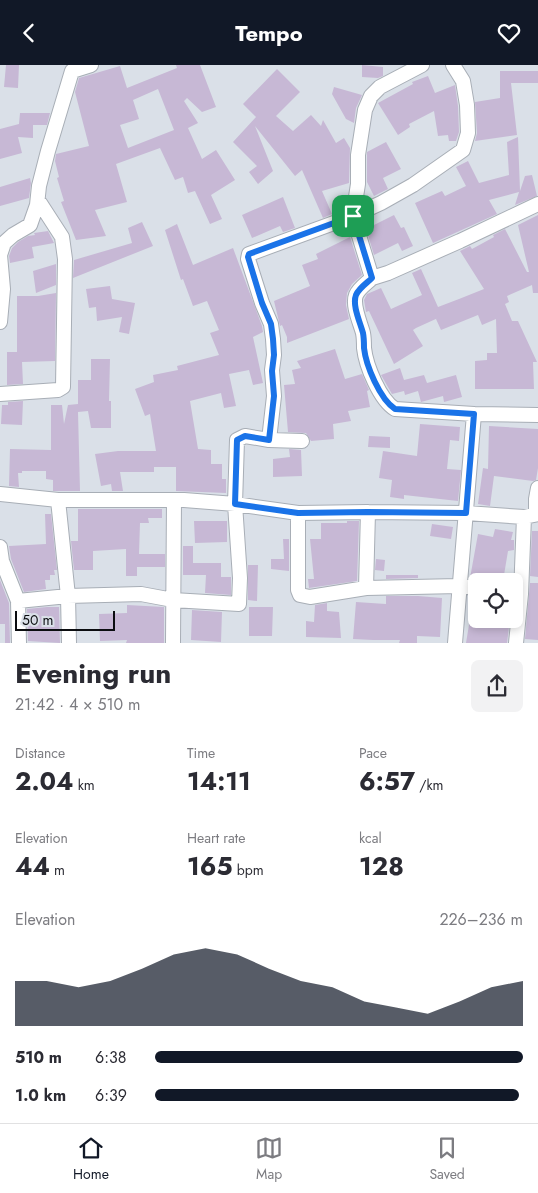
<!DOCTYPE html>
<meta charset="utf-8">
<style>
:root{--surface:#fff;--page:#f2f2f3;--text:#2b2b33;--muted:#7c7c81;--line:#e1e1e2;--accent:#111827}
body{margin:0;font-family:Jost,sans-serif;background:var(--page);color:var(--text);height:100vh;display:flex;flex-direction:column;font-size:19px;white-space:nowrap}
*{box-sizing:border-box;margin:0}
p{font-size:16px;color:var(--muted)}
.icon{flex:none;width:28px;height:28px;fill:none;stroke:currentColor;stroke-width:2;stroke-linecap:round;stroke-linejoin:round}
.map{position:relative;height:578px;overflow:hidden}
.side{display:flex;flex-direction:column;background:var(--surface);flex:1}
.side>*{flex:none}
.tools{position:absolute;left:468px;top:508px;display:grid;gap:10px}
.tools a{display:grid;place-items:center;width:55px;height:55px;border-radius:8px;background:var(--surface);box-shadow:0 2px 8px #0003;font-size:25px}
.scale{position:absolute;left:15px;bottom:12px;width:100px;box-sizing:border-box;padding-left:5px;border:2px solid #0b0d10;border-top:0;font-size:14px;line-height:18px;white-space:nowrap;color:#0b0d10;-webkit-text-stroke:4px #dae0e8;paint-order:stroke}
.pin{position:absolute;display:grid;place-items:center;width:42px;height:42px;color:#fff;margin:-21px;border-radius:10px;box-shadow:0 2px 8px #0006}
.round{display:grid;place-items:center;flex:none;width:52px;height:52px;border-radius:8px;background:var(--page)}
.head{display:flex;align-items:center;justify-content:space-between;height:85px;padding:0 15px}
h1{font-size:28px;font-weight:700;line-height:38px}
.metrics{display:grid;grid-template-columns:repeat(3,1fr);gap:8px;height:85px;padding:5px 15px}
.metrics div{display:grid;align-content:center}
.metrics b{font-size:25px;font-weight:700}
.metrics small{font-size:14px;font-weight:400}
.metrics p{font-size:14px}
.chart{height:140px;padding:10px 15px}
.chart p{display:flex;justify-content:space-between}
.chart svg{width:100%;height:90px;margin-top:5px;fill:var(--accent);opacity:.7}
ul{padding:0 15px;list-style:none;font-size:16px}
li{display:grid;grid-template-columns:80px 60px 1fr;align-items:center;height:38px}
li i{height:12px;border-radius:6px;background:var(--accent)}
header{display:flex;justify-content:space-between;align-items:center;height:65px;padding:0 15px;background:var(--accent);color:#fff;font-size:22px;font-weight:700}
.tabs{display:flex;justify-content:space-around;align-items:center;height:70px;border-top:1px solid var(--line);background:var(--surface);font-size:14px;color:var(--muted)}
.tabs a{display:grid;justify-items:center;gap:2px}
.tabs .on{color:var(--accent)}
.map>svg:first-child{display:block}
</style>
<header><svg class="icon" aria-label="back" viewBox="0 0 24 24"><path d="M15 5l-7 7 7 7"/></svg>Tempo<svg class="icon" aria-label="heart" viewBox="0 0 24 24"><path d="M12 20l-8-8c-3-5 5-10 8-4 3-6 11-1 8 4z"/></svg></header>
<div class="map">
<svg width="538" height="578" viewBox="0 0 538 578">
<rect width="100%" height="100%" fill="#dae0e8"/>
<path fill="#c7b8d5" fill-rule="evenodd" d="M6,0H19L18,23L4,22Z
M176,0H200L216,42L202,47L187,33L184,36L198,58L188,63L202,94L216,85L235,115L211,130L222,154L210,159L195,126L188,128L183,112L175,115L160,83L116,99L127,137L95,145L106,171L76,175L61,137L64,136L57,113L59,112L55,96L56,89L89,81L75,27L79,13L120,1L127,23L177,3ZM158,24L174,65L128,83L120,60L139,54L133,35Z
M362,0L383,2V11L378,13L362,12Z
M277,4L300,27L276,51L293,66L311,50L321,61L323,55L336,78L344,73L350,83L349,118L322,126L332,149L323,153L302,105L295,111L255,61L273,106L258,119L249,107L257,101L233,77L256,52L243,39Z
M500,6H538V18H511L517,70L475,76L477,68L475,37L500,33Z
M428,11L435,28L455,20L458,41L459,67L456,76H449L448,70L438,71L434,46L409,59L410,62L398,70L378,38L413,19L412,17Z
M334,22L362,30L356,43L354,58L346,54L332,29Z
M20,48H50L47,60H33V73L18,72L22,88L0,94V64L19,59Z
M518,72L520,126L525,111L532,110L537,131L515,140L519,127L489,135L497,149L433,178L415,138L442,126L445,131L466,121L456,102L468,96L479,118L509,110L507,77Z
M386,77L401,104L383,113L388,124L374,131L367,117V87Z
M30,113L31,118L29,133L0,141V122Z
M283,132L295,163L283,167L280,161L252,173L242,150Z
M394,150L401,163L404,162L413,181L402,186L398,178L374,190L366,164Z
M538,150V228H533L532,220L507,231L509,237L505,239L512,256H518L537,297H533L534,324H475V296L487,295V288H497L496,254L482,260L478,250L441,265L436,254L438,253L416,263L413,265L423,281L394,299L369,246L366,247L364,235L367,229L381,223L391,244L422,230L412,208L421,204L438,242L459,234L462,242L459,234L484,224L460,186L470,181L472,184L494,172L493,170L505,164L527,207H529L518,160Z
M142,157L153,181L73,213L74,195L132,178L128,163Z
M177,159L193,200L233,183L262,261L263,267L253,272L263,318L253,320L249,305L229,309L236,341L224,343L221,328L190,336L198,384L211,385V399H222V414H226V428L176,426V402H154V407H120L123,426H112L111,419L101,421L95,389L118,386H156L150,349L145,351L135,324L154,317L153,310L178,305L177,301L219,290L210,268L219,265L207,236L193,241L183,214L181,215L165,165Z
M48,166L54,178L32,182L34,193L10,198L9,191L12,183L18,177L28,171L35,170L34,168Z
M350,172L362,210L352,219L347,228L346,240L349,254L287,278V272L282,260L280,261L274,236L310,221L302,200L318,194L316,189Z
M56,199V220L36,228L33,206Z
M110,221L112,234L135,238L129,269L119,267L122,252L97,256L96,242L89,243L86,224Z
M56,228L55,296L22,297L23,319L7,320V287H17V231H38Z
M335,284L345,314L362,309L369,325L367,326L370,342L348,346L351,356L333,359L334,374L311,376L306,368L288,367L284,320L295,319L292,305L301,303L297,296Z
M91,294H110L109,336H111V363H91L88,346L78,347L80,426H53V415L46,414V406H22V408H18L19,422L9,421L10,384L51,385V340H62L64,359L68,340L78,339V315H91Z
M400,303L404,315L424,310L427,318L456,310L462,332L444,337L443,331L421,337L418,326L405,330L404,326L392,329L381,310Z
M23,336L22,360L1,359L2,340H8V337Z
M420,359L460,362L459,376L450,375L447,404L461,405L458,436L404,430V434L390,432L392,415L379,413L383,386L417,391Z
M489,361L538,364V403L536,415L533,416L494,411L490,441L478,439L483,403L488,404Z
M369,371L390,372V383L368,382Z
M289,384L301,385L302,411L273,412V394L290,392Z
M78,444H162V453H148L149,458H140L139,489H165V502H137V511H126V484L93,486V505H74L71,476H78Z
M45,449H51L57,505H54L55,510H50V515H45L46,524L24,527L11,494L9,481L46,479Z
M194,456H227V477L195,478Z
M347,456H359L357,516L309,523L308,514H314L310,474H321V458H347Z
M432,459L453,462L451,474L430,471Z
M495,464L513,467L511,475H514V485L508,486L503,516H488L470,513L478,469L493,472Z
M532,466H538V512L530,511Z
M283,474H289V506L271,504V494H284Z
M183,481H193V498H221V512H231V530L205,528L206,510H183Z
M376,494L385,495L384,506L375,505Z
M248,500H258L257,536L248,535Z
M386,510H418V513L386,514Z
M0,515L9,538L10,578H5V559H0Z
M530,518H538V575L525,574Z
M386,531H418L442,533L440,572L417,571V578H399L400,575H373L353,574L356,537L386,539Z
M327,538V546L339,547L341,573L306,572V556L314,557L315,540Z
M127,540L164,542V578H126L127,575L100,576L99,549L127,548Z
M47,542H59L60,578L28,576L27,544Z
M249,542H273L272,571H249Z
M192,545L222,547L221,577L191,575Z
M470,554H510L507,578H466Z"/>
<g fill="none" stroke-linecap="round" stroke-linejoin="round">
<defs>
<path id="minor" d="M422,0L380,22L371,31L365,45L358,90V119L353,151L372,213C367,218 359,223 356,230C352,240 360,257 363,268C364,273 364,278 364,283C366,301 380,335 395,344L474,349L538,350
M0,190L4,178L13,170L30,160L37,140L39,121L48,86L72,6L91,0
M372,213L388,208L460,176L538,139
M0,257L3,224L0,190
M0,329L58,325L63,322L65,194L62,172L40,138L37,140
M269,375L274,331L272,305L274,290L273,274L271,259L262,238L248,194L249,189L353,151L381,138L413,120L463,85L468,68L467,40L463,16L453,0
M0,429L58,435L68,531L69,578
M58,435H184L235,439L298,448L368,447L466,448L524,452L538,449
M298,448V525L300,530L310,532L366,523L459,521L476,523
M536,449V434L538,423
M0,482L2,496L18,536L19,578
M366,523L368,447
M18,536L68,531L141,529L173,535L239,539L240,513L235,439L237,375L245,371L269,375L302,376
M173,578L174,435
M455,578L474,349
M516,578L521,529L524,452"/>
</defs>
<use href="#minor" stroke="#a8aeb6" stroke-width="16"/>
<use href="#minor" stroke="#fff" stroke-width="14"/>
</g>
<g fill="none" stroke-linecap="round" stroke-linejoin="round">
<defs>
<path id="route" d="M353,151L372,213C367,218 359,223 356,230C352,240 360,257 363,268C364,273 364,278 364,283C366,301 380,334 395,344L474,349L466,448L368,447L298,448L235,439L237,375L245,371L269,375L274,331L272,306L274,290L273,274L271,259L262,238L248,192L249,189Z"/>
</defs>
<use href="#route" stroke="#fff" stroke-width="10"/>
<use href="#route" stroke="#1a73e8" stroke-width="6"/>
</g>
</svg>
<div class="tools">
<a><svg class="icon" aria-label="locate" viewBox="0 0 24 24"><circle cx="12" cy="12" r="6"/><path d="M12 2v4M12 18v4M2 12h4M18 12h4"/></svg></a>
</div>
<div class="scale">50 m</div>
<div class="pin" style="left:353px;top:151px;background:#1e9e55"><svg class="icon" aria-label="arrive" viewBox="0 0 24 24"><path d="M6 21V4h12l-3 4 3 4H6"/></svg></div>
</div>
<section class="side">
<div class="head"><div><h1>Evening run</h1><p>21:42 · 4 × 510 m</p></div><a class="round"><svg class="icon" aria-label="share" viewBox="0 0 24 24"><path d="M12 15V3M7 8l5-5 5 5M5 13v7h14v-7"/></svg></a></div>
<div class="metrics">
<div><p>Distance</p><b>2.04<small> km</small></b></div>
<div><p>Time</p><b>14:11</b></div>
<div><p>Pace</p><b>6:57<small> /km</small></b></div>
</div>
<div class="metrics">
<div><p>Elevation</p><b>44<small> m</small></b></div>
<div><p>Heart rate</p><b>165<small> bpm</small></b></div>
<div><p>kcal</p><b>128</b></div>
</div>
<div class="chart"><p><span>Elevation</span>226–236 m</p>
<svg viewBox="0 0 160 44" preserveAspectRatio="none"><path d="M0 44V22L10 22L20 25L30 22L40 16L50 9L60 6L70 9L80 16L90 22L100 25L110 32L120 35L130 38L140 32L150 25L160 22V44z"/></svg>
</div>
<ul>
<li><b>510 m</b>6:38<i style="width:100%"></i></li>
<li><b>1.0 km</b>6:39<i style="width:99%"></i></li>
</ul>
</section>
<nav class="tabs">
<a class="on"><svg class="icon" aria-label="home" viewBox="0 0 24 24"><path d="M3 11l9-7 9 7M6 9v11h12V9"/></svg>Home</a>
<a><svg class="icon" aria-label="map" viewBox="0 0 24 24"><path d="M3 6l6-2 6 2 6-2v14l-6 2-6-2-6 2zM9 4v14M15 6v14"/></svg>Map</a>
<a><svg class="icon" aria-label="saved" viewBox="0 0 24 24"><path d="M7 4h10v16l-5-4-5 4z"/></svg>Saved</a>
</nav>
